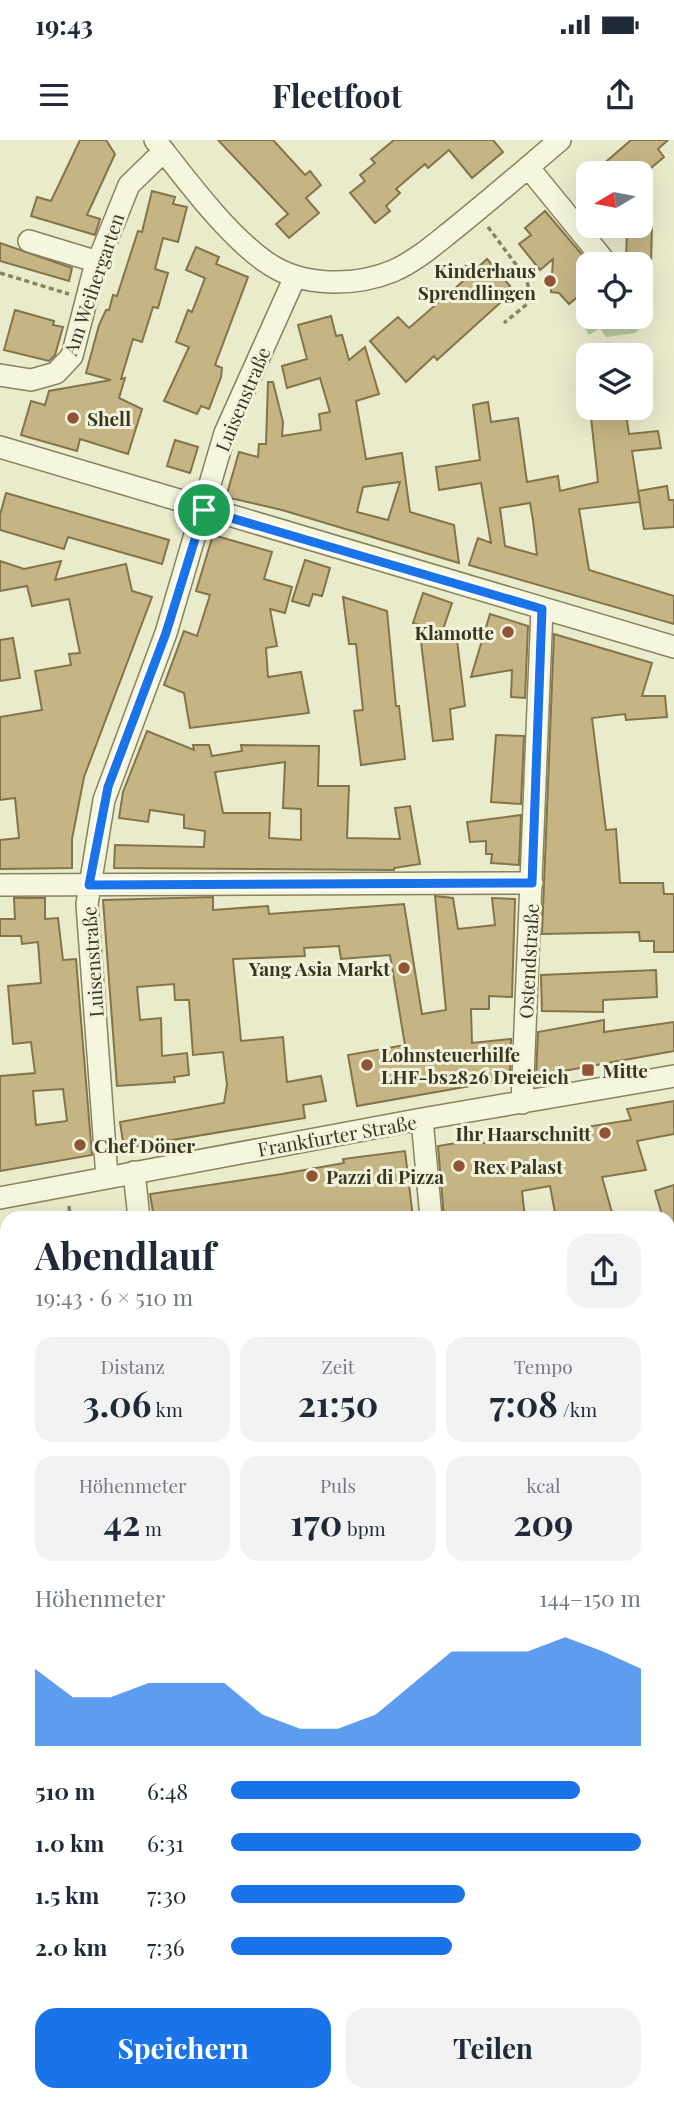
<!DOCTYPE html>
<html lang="de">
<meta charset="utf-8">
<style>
:root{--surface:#fff;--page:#f2f2f3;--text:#1f2937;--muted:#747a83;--accent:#1a73e8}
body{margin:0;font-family:"Playfair Display",serif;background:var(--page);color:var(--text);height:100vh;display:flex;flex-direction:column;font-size:26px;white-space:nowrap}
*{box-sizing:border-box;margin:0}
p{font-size:23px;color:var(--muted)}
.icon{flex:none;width:38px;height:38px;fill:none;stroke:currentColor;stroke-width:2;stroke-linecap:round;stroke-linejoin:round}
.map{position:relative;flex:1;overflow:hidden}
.sheet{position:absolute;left:0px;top:1071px;width:676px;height:891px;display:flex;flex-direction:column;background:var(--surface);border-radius:21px 21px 0 0;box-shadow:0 7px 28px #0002}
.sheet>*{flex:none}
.needle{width:46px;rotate:260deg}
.controls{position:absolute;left:576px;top:21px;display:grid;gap:14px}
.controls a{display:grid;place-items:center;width:77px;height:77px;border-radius:14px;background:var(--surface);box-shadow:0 7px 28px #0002;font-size:35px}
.pin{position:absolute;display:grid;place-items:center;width:60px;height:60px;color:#fff;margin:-30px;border:4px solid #fff;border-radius:50%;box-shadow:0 2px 7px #0007}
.round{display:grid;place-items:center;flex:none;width:74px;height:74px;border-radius:21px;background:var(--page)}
.headline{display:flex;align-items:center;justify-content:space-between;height:119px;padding:0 35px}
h1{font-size:38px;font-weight:700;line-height:52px}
.metrics{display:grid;grid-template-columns:repeat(3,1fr);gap:10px;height:119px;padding:7px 35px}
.metrics div{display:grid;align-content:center;border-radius:18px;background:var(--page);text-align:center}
.metrics b{font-size:35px;font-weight:700}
.metrics small{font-size:19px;font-weight:400}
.metrics p{font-size:19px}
.chart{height:196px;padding:14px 35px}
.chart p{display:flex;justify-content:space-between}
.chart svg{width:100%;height:126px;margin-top:7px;fill:var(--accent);opacity:.7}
.primary-button{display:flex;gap:14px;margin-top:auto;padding:14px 35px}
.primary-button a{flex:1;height:80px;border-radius:21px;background:var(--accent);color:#fff;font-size:28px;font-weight:700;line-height:80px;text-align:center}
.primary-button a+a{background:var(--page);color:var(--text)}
ul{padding:0 35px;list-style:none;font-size:23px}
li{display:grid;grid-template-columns:112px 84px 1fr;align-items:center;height:52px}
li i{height:18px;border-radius:9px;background:var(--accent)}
.status{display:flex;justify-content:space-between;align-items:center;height:49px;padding:0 35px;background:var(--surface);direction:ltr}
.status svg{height:19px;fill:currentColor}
header{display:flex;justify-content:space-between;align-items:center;height:91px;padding:0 35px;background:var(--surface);font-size:32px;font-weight:700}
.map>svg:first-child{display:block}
</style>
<div class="status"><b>19:43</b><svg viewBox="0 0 49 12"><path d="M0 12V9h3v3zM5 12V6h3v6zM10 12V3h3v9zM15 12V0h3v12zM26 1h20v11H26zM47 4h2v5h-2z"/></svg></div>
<header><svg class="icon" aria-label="menu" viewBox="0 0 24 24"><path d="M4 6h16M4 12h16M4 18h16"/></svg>Fleetfoot<svg class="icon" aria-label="share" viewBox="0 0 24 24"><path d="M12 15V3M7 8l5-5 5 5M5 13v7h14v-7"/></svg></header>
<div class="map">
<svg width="674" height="1961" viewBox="0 0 674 1961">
<rect width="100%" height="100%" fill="#eaebcb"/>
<path fill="#b6c9a0" d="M588,171V177H640L641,172L649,181L635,193L606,197L600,188L589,195L583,184Z"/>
<path fill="#c5b585" stroke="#837449" stroke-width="2" fill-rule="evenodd" d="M80,0H106L115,14L87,75L100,79L95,95L31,76L37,57L51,61Z
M218,0H273L305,35L310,31L321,45L306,58L319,73L289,98L276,84L288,74Z
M394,0H493L503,12L472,38L449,10L428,28L425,24L396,49L400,53L386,66L390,71L375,83L350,53L365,41L360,35L375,23L371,19Z
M631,0H668L658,9L664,17L645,33H593Z
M152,51L175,57L173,64L187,67L178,102L163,98L155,129L168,133L158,168L153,167L142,202L133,199L121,239L125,238L119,258L142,269L128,314L80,299L77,311L21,295L31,261L45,265L49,251L111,240L86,233L99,185L106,170H109L113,155L117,156L138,91L142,92Z
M545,71L590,124L588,148L569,164L559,153L551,152L553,119L540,130L519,104L531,95L525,88Z
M633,86H652L651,124H626L627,89L632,90Z
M0,103L72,128L69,141L0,121Z
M196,107L219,117L216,124L248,137L215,225L222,228L221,237L209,269L201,266L197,274L164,261L189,207L176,202L188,170L192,172L205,138L186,130Z
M487,119L510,146L496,159L500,163L437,220L434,216L406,242L370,201L398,177L409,188L469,136L466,126L476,129Z
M15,170L54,181L53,185L63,187L55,215L49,221L4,210Z
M331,176L336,196L342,195L349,220L365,207L379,254L356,261L366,319L402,313L410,372L454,385L459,423L282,370L226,357L239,312L258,317L259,304H266L268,242H273L283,282L282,296L321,290L319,274L330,272L320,238L287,248L282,226L307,219L298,185ZM400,342L388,380L357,372L363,347Z
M488,262L491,282L518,278L527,342L558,336L560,351L598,342L590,268H625L629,294L658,291L661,308L632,311L640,362L579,369L589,430L674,456V484L469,425L478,398L491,403L481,343L439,350L436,327L480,320L473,265ZM530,363L533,380L537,415L505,406L500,368Z
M175,300L198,307L190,333L167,326Z
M667,346L669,360H674V387L644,389L638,351Z
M6,353L169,400L162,424L68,397L64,409L0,390V375Z
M213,395L272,412L264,439L292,447L285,473L270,469L277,506L266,508L268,537L301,532L309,573L190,588L184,553L164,545L184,491L197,496L210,455L196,451Z
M305,420L330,428L322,456L313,454L309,466L292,461Z
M0,421L24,429L61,421L55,440L126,424L132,451L152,457L84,637L72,699V728L0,729V700L19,698L15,658L0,660V577L42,570L35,531L71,525L69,514L80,513L69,459L32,466L27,446L0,451Z
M423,453L452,463L439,501L457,500L465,566L450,569L453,599L433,601L419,485L413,483Z
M343,457L387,471L396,566H399L405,619L361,625L354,571L363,570L356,504H349Z
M490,474L528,486L525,558L511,557L512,530L471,537Z
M554,494L652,523L642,556H665L667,577L626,580L625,574L592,578L606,690L616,689L620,743H663L664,754H674V812H654V801H640L639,792L542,794Z
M13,498L20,538L0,541V500Z
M147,591L194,610L193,605H209L212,616L242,611L241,605L319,606L318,646H349L347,698L400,699L395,668L410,666L420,724L394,728V730L114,728L115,705L204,707L205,691L184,688V675L150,670L148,682L119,678L123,652ZM285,622L283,668L301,669V700L269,698L270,673H223L215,632Z
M496,595L524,596L521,664L491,662Z
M521,675L519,725L491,723L492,714H486V701L470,702L467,682Z
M435,756L453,758L458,789L495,785L492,758L515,759L512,857L489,856V869H471L472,903L511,899L510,939L357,966L348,915L405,905L390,815L341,819L339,806L304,808L305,816L233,819L241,901L283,897L287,942L321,936L326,961L303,965L305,978L124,1008L120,982L224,963L227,945L223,912L193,915L189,860H175L174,844L137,847L140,880L161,878L162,916L187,913L189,935L174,937L175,942L117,946L103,760L213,757V770L268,766L269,774L404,764L422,874L446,870Z
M14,758H45V779L58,778L63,820L76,819L92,1015L0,1031V936L35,933L31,902L13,904L8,846L41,843L38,802L22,804L21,796H0V779H15ZM63,949L67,981L36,985L33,951Z
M656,830L657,857L603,860V872L542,871L541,835Z
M604,880V892L674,882V911L536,936L538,892Z
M674,961V994L637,1001L646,1030L602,1037L613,1076L556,1078L550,1046L522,1051L525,1078H444L438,1006L481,999L482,1003L631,980L627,969Z
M405,1011L413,1078H154L150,1054L282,1034L344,1023L343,1019Z
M674,1045V1101L670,1102L668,1078H663L655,1051Z"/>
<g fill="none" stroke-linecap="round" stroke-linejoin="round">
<defs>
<path id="minor" d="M155,0C186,39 225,93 266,122C301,147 354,147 393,131C416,121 435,104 454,89C490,60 525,30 560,0
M528,27L607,124
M29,101L98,122
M0,235L31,240L56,233L72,216L93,134L129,45L164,11
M0,307L674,507
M0,745L532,743
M522,963L542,469
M422,979L431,1078
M134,1032L139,1078
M107,1037L87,764L104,660L166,493L225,293L295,137
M0,1058L422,979L674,936
M668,1367L674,1365
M0,1571H7
M668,1723L674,1721
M0,1877L7,1914
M15,1955L16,1961
M643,1955L645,1961
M32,1961L38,1955"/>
</defs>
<use href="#minor" stroke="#878261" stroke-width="24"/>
<path stroke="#878261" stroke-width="3.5" stroke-dasharray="5 3.5" stroke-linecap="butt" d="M488,87L526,138L532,160L504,183
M0,133L69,154
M526,138L534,130
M69,1066L70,1078"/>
<use href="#minor" stroke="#f5f6de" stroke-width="21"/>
</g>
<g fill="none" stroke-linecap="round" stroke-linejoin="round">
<defs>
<path id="route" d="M204,370L542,469L532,743L89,745L108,647L166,493Z"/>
</defs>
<use href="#route" stroke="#fff" stroke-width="14"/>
<use href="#route" stroke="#1a73e8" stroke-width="9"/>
</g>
<g fill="#905436" stroke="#f2f3da" stroke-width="2.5">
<circle cx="550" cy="141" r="7"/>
<circle cx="73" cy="278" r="7"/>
<circle cx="508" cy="492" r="7"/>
<circle cx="404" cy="828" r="7"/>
<circle cx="367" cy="925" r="7"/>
<rect x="581" y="923" width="14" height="14" rx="3.5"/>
<circle cx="605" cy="993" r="7"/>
<circle cx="80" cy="1005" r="7"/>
<circle cx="459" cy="1026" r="7"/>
<circle cx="312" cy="1036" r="7"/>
</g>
<g text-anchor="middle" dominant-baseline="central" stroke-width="6" stroke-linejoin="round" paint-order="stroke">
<g font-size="19" font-weight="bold" fill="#393523" stroke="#f2f3da" text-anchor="start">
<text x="536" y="130" text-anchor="end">Kinderhaus<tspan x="536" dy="22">Sprendlingen</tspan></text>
<text x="87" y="278">Shell</text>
<text x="494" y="492" text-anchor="end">Klamotte</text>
<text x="390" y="828" text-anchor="end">Yang Asia Markt</text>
<text x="381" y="914">Lohnsteuerhilfe<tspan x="381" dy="22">LHF-bs2826 Dreieich</tspan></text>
<text x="602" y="930">Mitte</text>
<text x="591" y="993" text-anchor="end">Ihr Haarschnitt</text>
<text x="94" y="1005">Chef Döner</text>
<text x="473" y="1026">Rex Palast</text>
<text x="326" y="1036">Pazzi di Pizza</text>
</g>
<g font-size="19" fill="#393523" stroke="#f2f3da">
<text transform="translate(93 144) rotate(-71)">Am Weihergarten</text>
<text transform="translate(242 259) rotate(-67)">Luisenstraße</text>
<text transform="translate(528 821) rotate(-87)">Ostendstraße</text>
<text transform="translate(92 822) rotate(-94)">Luisenstraße</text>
<text transform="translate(337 995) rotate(-10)">Frankfurter Straße</text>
</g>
</g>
</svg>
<div class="controls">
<a><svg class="needle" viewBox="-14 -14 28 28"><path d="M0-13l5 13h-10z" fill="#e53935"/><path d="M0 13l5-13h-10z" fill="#747a83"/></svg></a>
<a><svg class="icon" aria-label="locate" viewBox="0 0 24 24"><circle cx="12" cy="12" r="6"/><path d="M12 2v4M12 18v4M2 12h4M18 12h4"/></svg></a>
<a><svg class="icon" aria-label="layers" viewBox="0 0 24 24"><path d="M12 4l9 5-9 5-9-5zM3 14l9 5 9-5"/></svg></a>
</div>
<div class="pin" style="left:204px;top:370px;background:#1e9e55"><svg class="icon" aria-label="arrive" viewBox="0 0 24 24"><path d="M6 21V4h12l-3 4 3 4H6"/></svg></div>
<section class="sheet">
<div class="headline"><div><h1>Abendlauf</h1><p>19:43 · 6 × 510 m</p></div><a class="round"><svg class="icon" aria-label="share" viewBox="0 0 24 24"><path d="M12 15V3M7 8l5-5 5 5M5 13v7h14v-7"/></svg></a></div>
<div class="metrics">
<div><p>Distanz</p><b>3.06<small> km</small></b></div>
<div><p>Zeit</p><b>21:50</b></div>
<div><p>Tempo</p><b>7:08<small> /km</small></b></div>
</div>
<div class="metrics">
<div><p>Höhenmeter</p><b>42<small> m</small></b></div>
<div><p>Puls</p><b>170<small> bpm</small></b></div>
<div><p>kcal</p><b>209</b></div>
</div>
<div class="chart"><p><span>Höhenmeter</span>144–150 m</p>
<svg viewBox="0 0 160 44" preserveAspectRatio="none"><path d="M0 44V17L10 27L20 27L30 22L40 22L50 22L60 33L70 38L80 38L90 33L100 22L110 11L120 11L130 11L140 6L150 11L160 17V44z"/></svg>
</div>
<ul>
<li><b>510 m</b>6:48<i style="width:85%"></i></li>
<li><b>1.0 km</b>6:31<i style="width:100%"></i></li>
<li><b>1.5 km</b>7:30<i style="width:57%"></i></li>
<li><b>2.0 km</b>7:36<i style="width:54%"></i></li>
</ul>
<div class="primary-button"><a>Speichern</a><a>Teilen</a></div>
</section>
</div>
